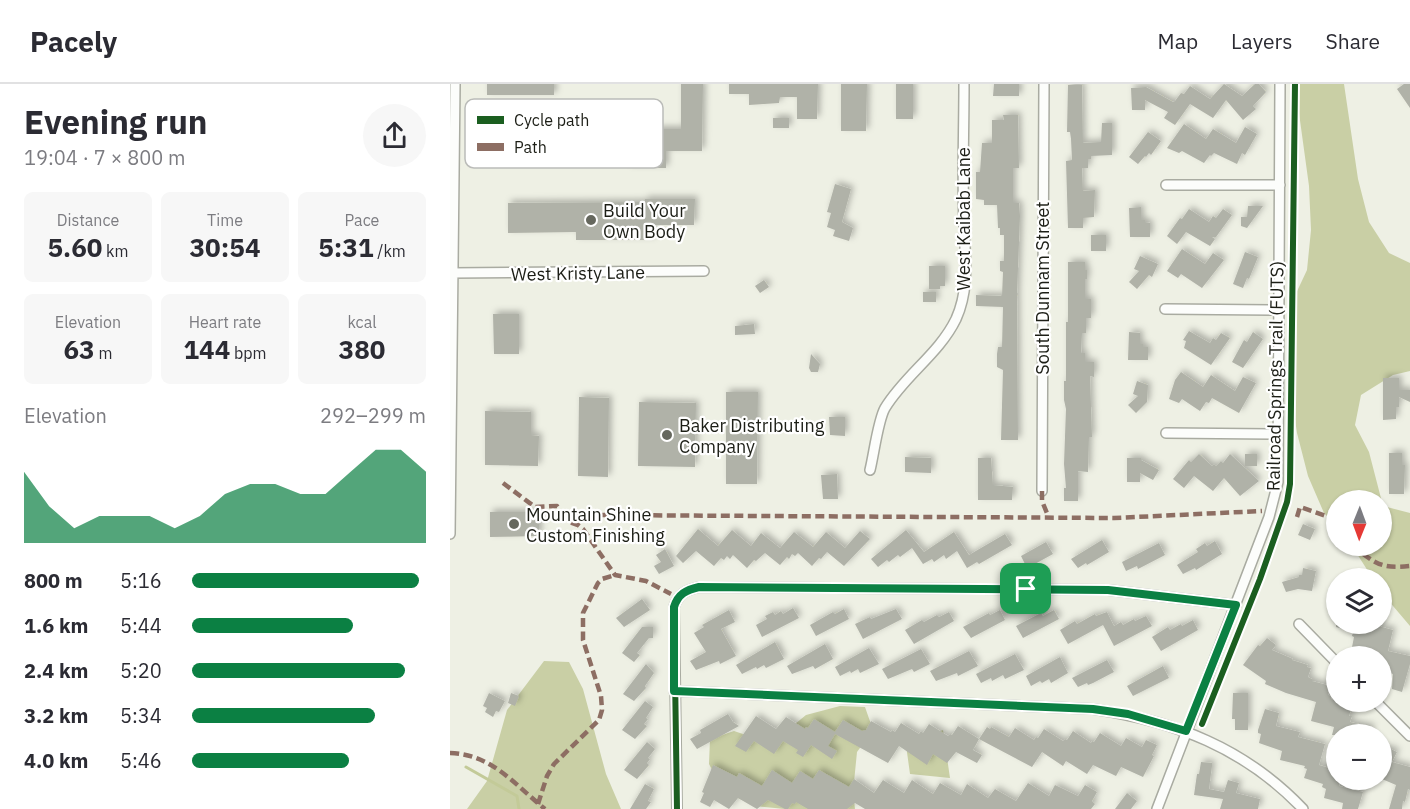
<!DOCTYPE html>
<meta charset="utf-8">
<style>
:root{--surface:#fff;--page:#f7f7f7;--text:#2b2b33;--muted:#7c7c81;--line:#e1e1e2;--accent:#0b8043}
body{margin:0;font-family:"IBM Plex Sans",sans-serif;background:var(--page);color:var(--text);height:100vh;display:flex;flex-direction:column;font-size:22px;white-space:nowrap}
*{box-sizing:border-box;margin:0}
p{font-size:20px;color:var(--muted)}
.icon{flex:none;width:33px;height:33px;fill:none;stroke:currentColor;stroke-width:2;stroke-linecap:round;stroke-linejoin:round}
.map{position:relative;flex:1;overflow:hidden}
.side{display:flex;flex-direction:column;background:var(--surface);width:450px}
.side>*{flex:none}
.needle{width:39px;rotate:181deg}
.fabs{position:absolute;left:876px;top:406px;display:grid;gap:12px}
.fabs a{display:grid;place-items:center;width:66px;height:66px;border-radius:50%;background:var(--surface);box-shadow:0 2px 4px #0004;font-size:30px}
.pin{position:absolute;display:grid;place-items:center;width:51px;height:51px;color:#fff;margin:-26px;border-radius:12px;box-shadow:0 3px 9px #0006}
.round{display:grid;place-items:center;flex:none;width:63px;height:63px;border-radius:32px;background:var(--page)}
.head{display:flex;align-items:center;justify-content:space-between;height:102px;padding:0 24px}
h1{font-size:33px;font-weight:700;line-height:45px}
.figures{display:grid;grid-template-columns:repeat(3,1fr);gap:9px;height:102px;padding:6px 24px}
.figures div{display:grid;align-content:center;border-radius:9px;background:var(--page);text-align:center}
.figures b{font-size:26px;font-weight:700}
.figures small{font-size:16px;font-weight:400}
.figures p{font-size:16px}
.chart{height:168px;padding:12px 24px}
.chart p{display:flex;justify-content:space-between}
.chart svg{width:100%;height:108px;margin-top:6px;fill:var(--accent);opacity:.7}
ul{padding:0 24px;list-style:none;font-size:20px}
li{display:grid;grid-template-columns:96px 72px 1fr;align-items:center;height:45px}
li i{height:15px;border-radius:8px;background:var(--accent)}
header{display:flex;align-items:center;gap:36px;box-sizing:border-box;height:84px;padding:0 30px;background:var(--surface);border-bottom:2px solid var(--line)}
header strong{font-size:28px}
nav{display:flex;gap:33px;margin-inline-start:auto;font-size:21px}
main{display:flex;flex:1;min-height:0}
.map>svg:first-child{display:block}
</style>
<header>
<strong>Pacely</strong>
<nav><a>Map</a><a>Layers</a><a>Share</a></nav>
</header>
<main>
<section class="side">
<div class="head"><div><h1>Evening run</h1><p>19:04 · 7 × 800 m</p></div><a class="round"><svg class="icon" aria-label="share" viewBox="0 0 24 24"><path d="M12 15V3M7 8l5-5 5 5M5 13v7h14v-7"/></svg></a></div>
<div class="figures">
<div><p>Distance</p><b>5.60<small> km</small></b></div>
<div><p>Time</p><b>30:54</b></div>
<div><p>Pace</p><b>5:31<small> /km</small></b></div>
</div>
<div class="figures">
<div><p>Elevation</p><b>63<small> m</small></b></div>
<div><p>Heart rate</p><b>144<small> bpm</small></b></div>
<div><p>kcal</p><b>380</b></div>
</div>
<div class="chart"><p><span>Elevation</span>292–299 m</p>
<svg viewBox="0 0 160 44" preserveAspectRatio="none"><path d="M0 44V15L10 29L20 38L30 33L40 33L50 33L60 38L70 33L80 24L90 20L100 20L110 24L120 24L130 15L140 6L150 6L160 15V44z"/></svg>
</div>
<ul>
<li><b>800 m</b>5:16<i style="width:97%"></i></li>
<li><b>1.6 km</b>5:44<i style="width:69%"></i></li>
<li><b>2.4 km</b>5:20<i style="width:91%"></i></li>
<li><b>3.2 km</b>5:34<i style="width:78%"></i></li>
<li><b>4.0 km</b>5:46<i style="width:67%"></i></li>
</ul>
</section>
<div class="map">
<svg width="960" height="725" viewBox="0 0 960 725">
<defs>
<filter id="shadow"><feDropShadow dx="3" dy="-3" stdDeviation="3" flood-color="#0004"/></filter>
</defs>
<rect width="100%" height="100%" fill="#eef0e4"/>
<path fill="#c9cfa5" d="M845,0H894L908,95L919,138L939,169L960,179V287L943,291L911,311L905,341L919,368L933,422L960,429V542L932,509V495H923L902,462H932V417H886V442L874,429L858,392L847,349L840,301L838,258L842,218L857,186L861,146L859,102Z
M94,577L119,578L133,605L156,690L171,725H17L37,697L57,626Z
M390,622L415,623L423,646L407,668L403,708L405,725H335L305,722L273,707L259,680L260,655L284,647L305,654L334,649L356,631Z
M493,646L500,694L460,690L456,661Z"/>
<g fill="none" stroke-linecap="round" stroke-linejoin="round">
<path stroke="#c3ca98" stroke-width="3" d="M16,683L67,712L69,725"/>
</g>
<path fill="#b0b2a8" filter="url(#shadow)" d="M37,0H104V11H37Z
M231,0H253L252,67H216V84H179V77H140V45H231Z
M279,0H368L367,35H347V13H330L329,19L299,21V10H279Z
M391,0H417L416,47H391Z
M446,0H463V35H446Z
M544,0H569V12H543Z
M774,0L792,12L805,0H809L816,8L803,22L806,25L793,36L776,16L763,34L740,20L725,41L714,34L718,28L695,16V26H682L681,4L696,3L723,18L725,17L731,9L734,10L740,2L760,15Z
M954,0H960V24L947,5Z
M618,1H632L633,59L651,58L652,39H662V71L641,72V75H638V84H632L633,107L645,106L644,133L633,134V144H618L616,77L622,76L621,55L620,48H617Z
M553,31H568L569,84H563V119H569L570,132L567,210L568,356H551L553,286L547,283V270L548,263H552L553,223L526,222V211L552,212L553,188L550,187V177H554V151H550V144H548L547,121H534V116L526,115V88H530L532,59H542V36H554Z
M323,34H339V44H323Z
M734,40L756,55L763,45L786,59L795,43L807,50L795,71L792,69L787,80L764,69L761,72L760,71L754,79L732,67L729,69L717,64Z
M698,48L711,57L701,71L699,69L696,73L695,72L688,80L679,73Z
M385,100L401,105L392,138L403,144L399,157L383,152L385,146L377,143L381,129L377,128Z
M195,115H245L244,141H202V156H126V148L58,149V119L195,118Z
M798,122H813L797,144L791,142V133H797Z
M691,123V136H695V138L700,139V153H680L679,124Z
M739,125L759,138L763,132L766,134L773,125L782,131L766,153H762L765,155L760,162L736,148L727,160L717,152L730,134L732,135Z
M641,151H656V167H641Z
M732,165L755,180L763,169L774,176L752,204L731,190L728,194L717,187Z
M795,168L808,173L799,195L797,194L793,204L783,200Z
M690,172L708,180L702,193L699,191L687,205L679,198L689,187L684,185Z
M618,178H635V186H637V195H635V215H641V234H636V249H632L631,269H635V278H644V293L640,292L642,353H639L638,388L628,387V417H614V404H616L614,380L616,325L614,316V297H616V238H618Z
M479,182H495V202H490V205H479Z
M314,196L319,203L310,209L305,202Z
M473,208H486V218H473Z
M43,230H69V270H44Z
M304,240L305,250L285,251V242Z
M739,247L760,259L763,254L766,256L771,249L780,254L761,281L734,264L736,257L733,256Z
M679,248L690,249V260H693V263H698V276H678Z
M803,248L813,255L793,284L782,278L794,256L797,258Z
M361,270L370,280L368,288H361L359,284Z
M731,288L753,303L761,291L785,307L793,293L806,299L789,329L762,314L759,319L756,318L750,327L732,315L729,319L719,315L725,296Z
M933,294H949V306H960V318L949,313V323H946V335L933,336Z
M687,297L698,301L697,318L686,329L678,321L688,312L683,310Z
M276,308H308L307,400H276Z
M129,313L159,314L158,393L128,392Z
M189,318L246,319L245,383L188,382Z
M35,327L81,328V351L89,352L88,382L35,381Z
M379,333H395V352L380,351Z
M939,369H952V381H955L954,410H939Z
M749,370L762,382L764,380L766,382L771,377L773,379L780,370L809,397L790,412L774,394L763,407L744,392L734,404L723,395L739,376L741,378Z
M795,370H807V382H795Z
M455,373L481,374V389L455,388Z
M528,374H541L543,401L563,403L562,416H528Z
M677,374H691V376L709,386L703,396L690,389V398H677Z
M387,390L388,415H373L371,391Z
M40,428H89V452L40,453Z
M853,440L865,445L860,456L848,451Z
M248,445L268,462L282,446L301,462L311,449L330,464L344,448L363,463L376,448L395,464L410,447L420,455L394,482L377,468L371,475L369,474L362,482L348,469L345,472L342,470L339,475L337,473L330,481L315,469L306,477L304,476L297,484L283,471L280,475L277,472L274,476L271,474L264,482L246,467L233,479L226,472Z
M456,446L474,468L504,448L519,471L555,450L562,461L529,480L527,478L517,484L507,467L496,475L494,471L484,478L482,475L473,480L462,464L450,473L448,471L439,478L437,476L428,483L421,475Z
M652,456L659,468L637,481L636,479L628,484L621,475Z
M765,457L772,470L746,486L745,484L733,490L727,481L748,468L746,465L755,459L757,462Z
M596,458L603,470L583,481L582,479L576,482L571,472Z
M709,459L715,471L688,485L687,482L676,487L672,478Z
M215,465L224,482L209,490L204,482L211,478L206,471Z
M853,484L866,487L862,507L848,505L836,508L832,498L849,493V491H852Z
M192,515L200,526L174,543L166,534Z
M343,524L349,534L312,553L306,541L317,535L315,532L323,528L325,531L331,527L333,530Z
M394,525L399,535L366,552L360,541L383,528L385,530Z
M446,525L452,535L413,555L405,540L420,533L421,535Z
M279,526L285,538L271,545L286,572L270,580L269,577L246,586L240,577L256,568L244,549L254,543L252,541Z
M550,526L555,536L521,554L513,543L539,529L540,531Z
M604,526L609,535L573,554L566,542L591,529L593,532Z
M499,528L504,537L464,560L455,546L472,536L474,538L487,531L489,533Z
M657,528L664,542L671,538L673,541L684,535L685,537L696,532L702,542L664,562L653,541L618,560L610,546L625,537L627,540L645,530L646,532Z
M743,536L748,546L711,567L702,553L718,543L720,546L731,540L732,542Z
M886,540H921L943,546L938,567L960,572V580L952,608L942,605L943,590L932,586V573H925V571L921,570L922,567L902,563L904,553L902,552L903,548L886,543Z
M192,543H203V554H199L187,569L190,571L184,578L172,569Z
M817,554L826,561L822,566L843,575L842,576L858,581L857,583L861,584L858,593L862,595V597L881,602L878,611L882,612L881,615L902,622L899,632H902L900,638L922,643L920,651H882L884,643L861,637L866,618L836,609L815,600L816,597L793,581L808,561L810,562Z
M325,558L334,575L316,584L314,581L307,585L306,583L292,590L286,581Z
M375,560L383,575L365,585L363,582L342,590L337,582Z
M419,564L429,580L410,589L408,585L401,589L400,587L390,592L385,583Z
M471,565L480,580L464,588L462,585L438,595L432,585Z
M519,567L528,582L508,592L507,589L486,597L480,587Z
M565,570L574,586L555,595L553,591L542,597L541,594L531,599L526,590Z
M610,573L618,589L601,599L599,595L592,599L590,597L581,602L576,592Z
M657,576L664,588L643,599L638,601L637,599L628,603L622,594Z
M196,580L204,589L195,602L196,604L184,617L173,610Z
M713,582L719,594L683,612L677,602Z
M39,609L55,617L49,628L46,627L43,633L35,628L37,624L33,622Z
M61,609L69,612L65,622L58,619Z
M783,609H798V646H785V635H782Z
M195,617L203,623L196,634L198,635L194,640L197,642L185,655L172,646Z
M815,625L829,629L826,642L850,648L848,653L875,660L869,681L886,686V696H890L889,702L913,708L908,725H892L893,719L874,714L876,705L872,703L873,700L854,694L857,685L854,684L855,682L830,676L832,667L809,659L811,650L808,649V646Z
M278,630L283,638L289,642L247,665L240,655L251,649L250,646Z
M306,632L326,645L336,633L355,645L356,643L358,644L364,635L385,648L393,636L412,647L416,646L421,637L441,648L442,646L445,648L451,639L469,650L471,647L473,649L479,640L498,652L500,650L502,651L508,642L529,655L537,643L540,645L541,643L559,653L565,644L584,656L586,653L588,654L594,645L613,657L615,655L617,656L623,647L641,659L642,657L644,658L650,649L671,662L676,654L692,663L696,656L707,661L702,671L704,672L693,693L671,683L666,692L643,681L637,690L616,677L613,682L592,668L582,683L529,655L523,666L532,671L527,679L506,668L497,679L483,670L477,681L449,662L438,679L385,650L378,662L387,667L382,675L361,661L353,673L346,669L348,666L333,657L324,670L304,657L296,668L285,662Z
M197,658L205,665L198,674L200,675L197,679L199,681L187,695L174,686Z
M937,663L947,668L942,678L960,683V706L958,705L955,718L953,717L952,725H939L946,701L932,695V674Z
M751,678L762,679V682L759,705L774,708L778,696L789,699L786,709L810,715L808,725H770L773,715L744,711L747,690H749Z
M263,681L287,693L289,689L312,702L322,686L342,699L350,687L363,695L369,686L399,703L404,695L424,709L433,696L454,709L462,696L483,710L490,699L511,711L517,700L538,714L545,705L566,717L578,699L599,712L605,701L628,712L635,701L647,708L642,717L645,720L641,725H415L405,719L397,725H358L346,718L345,720L342,719L338,725H335L318,716L307,725L288,714L279,725L264,716L260,723L250,718L254,709L252,708Z
M195,700L204,705L198,717L201,718L196,725H180Z
M677,709L687,717L681,725H665Z"/>
<g fill="none" stroke-linecap="round" stroke-linejoin="round">
<defs>
<path id="minor" d="M716,101H830
M2,189L254,187
M715,225L830,226
M716,349L828,350
M420,386C424,370 428,336 435,324C455,291 489,270 506,235C520,204 515,173 514,141C512,94 514,47 514,0
M592,407L594,0
M0,450L5,0
M849,540L886,578
M224,607L643,625C725,637 795,664 853,725
M926,618L960,652
M227,725L224,523C228,510 236,506 249,503L658,506L786,521
M707,725L819,433L828,398L830,0"/>
</defs>
<use href="#minor" stroke="#a9aba1" stroke-width="12"/>
<use href="#minor" stroke="#fcfdfb" stroke-width="9"/>
<path stroke="#8d6e63" stroke-width="4.5" stroke-dasharray="9 4.5" stroke-linecap="butt" d="M53,399L85,423L107,422L112,429L142,431L664,434L812,427
M592,407V417L599,434
M112,429L119,438L128,441L133,445L165,491L196,497L221,510
M847,433L850,423L879,433L886,444
M902,462C926,479 929,485 960,482
M0,669C42,670 65,701 95,725
M88,720L97,692L104,680L149,636L152,626L151,612L133,556V529L148,499L152,495L165,491"/>
<defs>
<path id="cycleway" d="M752,640L810,495L837,418L840,400L845,0
M227,725L224,523C228,510 236,506 249,503L658,506L786,521"/>
</defs>
<use href="#cycleway" stroke="#fff" stroke-width="10"/>
<use href="#cycleway" stroke="#1b5e20" stroke-width="6"/>
</g>
<g fill="none" stroke-linecap="round" stroke-linejoin="round">
<defs>
<path id="route" d="M249,503L658,506L786,521L736,647L678,630L643,625L224,607V523C228,510 236,506 249,503Z"/>
</defs>
<use href="#route" stroke="#fff" stroke-width="12"/>
<use href="#route" stroke="#0b8043" stroke-width="8"/>
</g>
<g fill="#66685e" stroke="#fff" stroke-width="2">
<circle cx="141" cy="136" r="6"/>
<circle cx="217" cy="351" r="6"/>
<circle cx="64" cy="440" r="6"/>
</g>
<g text-anchor="middle" dominant-baseline="central" stroke-width="4.5" stroke-linejoin="round" paint-order="stroke">
<g font-size="18" fill="#1c1e16" stroke="#fff" text-anchor="start">
<text x="153" y="126">Build Your<tspan x="153" dy="21">Own Body</tspan></text>
<text x="229" y="341">Baker Distributing<tspan x="229" dy="21">Company</tspan></text>
<text x="76" y="430">Mountain Shine<tspan x="76" dy="21">Custom Finishing</tspan></text>
</g>
<g font-size="18" fill="#1c1e16" stroke="#fff">
<text transform="translate(513 135) rotate(-90)">West Kaibab Lane</text>
<text transform="translate(128 189) rotate(-1)">West Kristy Lane</text>
<text transform="translate(592 204) rotate(-90)">South Dunnam Street</text>
<text transform="translate(825 292) rotate(-89)">Railroad Springs Trail (FUTS)</text>
</g>
</g>
<rect x="15" y="15" width="198" height="69" rx="9" fill="#fff" stroke="#bbbcb9" stroke-width="1.5"/>
<rect x="27" y="32" width="27" height="8" fill="#1b5e20"/>
<rect x="27" y="59" width="27" height="8" fill="#8d6e63"/>
<g font-size="16" fill="#1c1e16">
<text x="64" y="42">Cycle path</text>
<text x="64" y="69">Path</text>
</g>
</svg>
<div class="fabs">
<a><svg class="needle" viewBox="-14 -14 28 28"><path d="M0-13l5 13h-10z" fill="#e53935"/><path d="M0 13l5-13h-10z" fill="#7c7c81"/></svg></a>
<a><svg class="icon" aria-label="layers" viewBox="0 0 24 24"><path d="M12 4l9 5-9 5-9-5zM3 14l9 5 9-5"/></svg></a>
<a>+</a>
<a>−</a>
</div>
<div class="pin" style="left:576px;top:505px;background:#1e9e55"><svg class="icon" aria-label="arrive" viewBox="0 0 24 24"><path d="M6 21V4h12l-3 4 3 4H6"/></svg></div>
</div>
</main>
